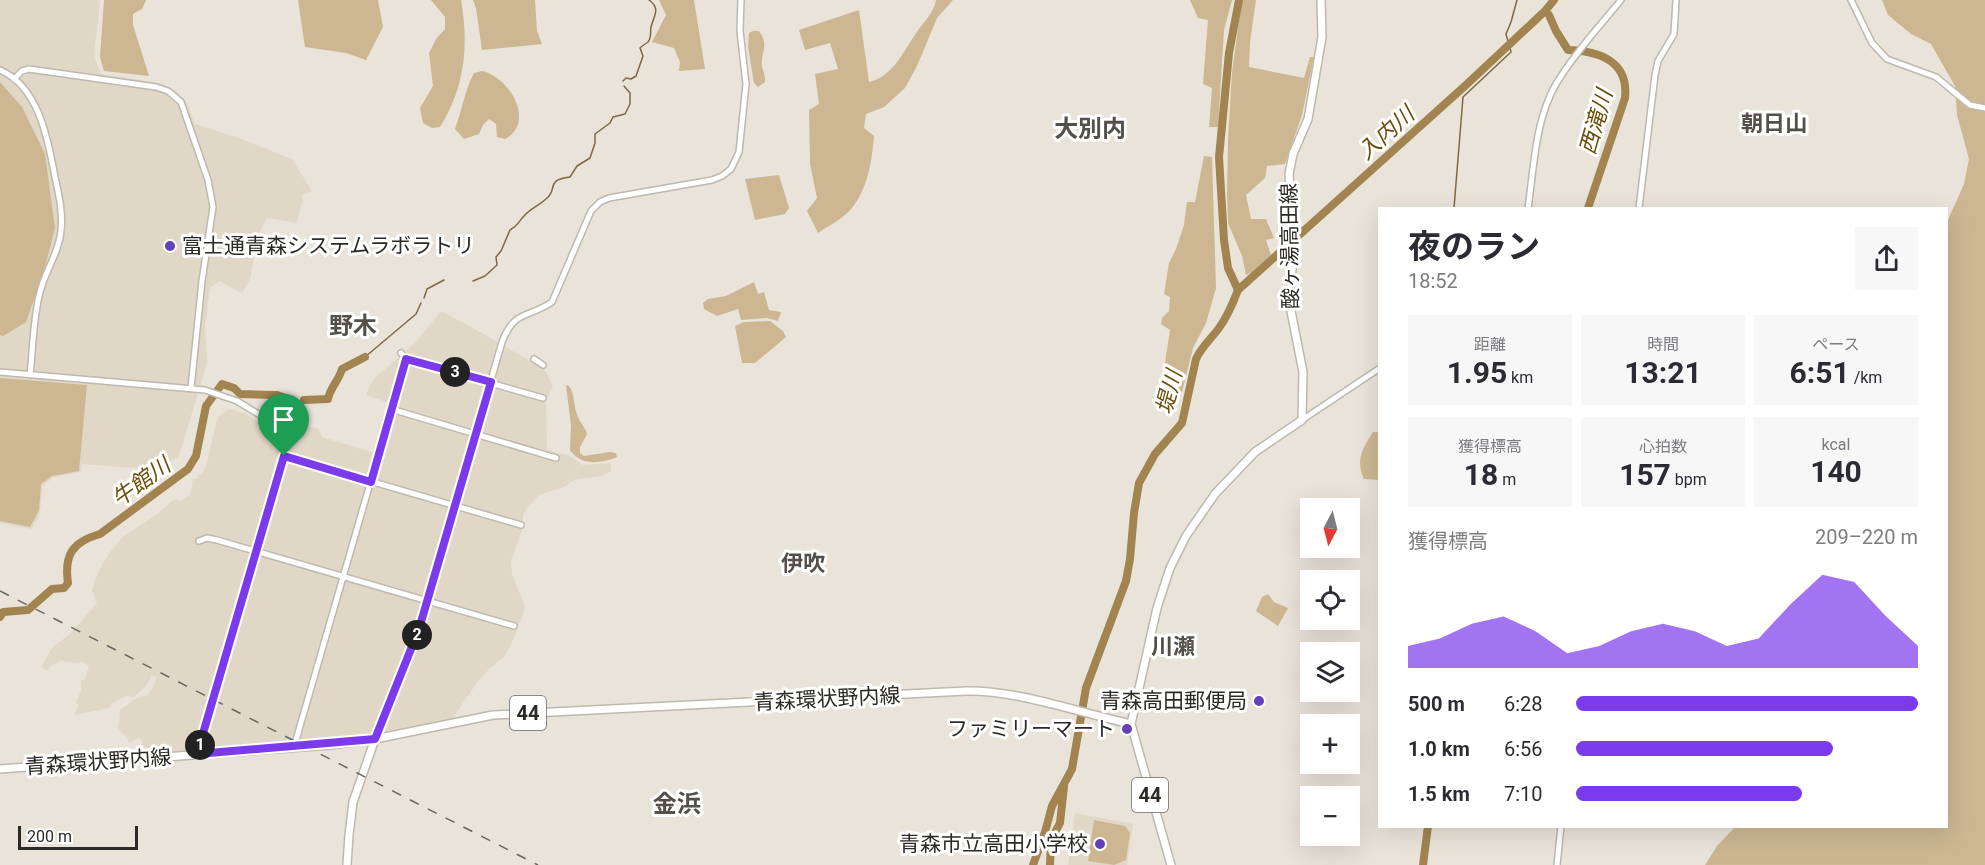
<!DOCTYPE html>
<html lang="ja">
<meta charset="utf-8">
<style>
:root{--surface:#fff;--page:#f7f7f7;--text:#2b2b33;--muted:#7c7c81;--accent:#7c3aed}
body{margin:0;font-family:Roboto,"Noto Sans JP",sans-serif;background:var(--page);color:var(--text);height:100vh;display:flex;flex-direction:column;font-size:22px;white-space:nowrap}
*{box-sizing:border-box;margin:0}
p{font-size:20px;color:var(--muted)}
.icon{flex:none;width:33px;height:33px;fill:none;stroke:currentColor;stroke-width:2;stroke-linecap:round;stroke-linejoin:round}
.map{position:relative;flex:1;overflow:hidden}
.panel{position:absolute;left:1378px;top:207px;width:570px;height:621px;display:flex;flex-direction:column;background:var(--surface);border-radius:0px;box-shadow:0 6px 24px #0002}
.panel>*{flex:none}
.needle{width:39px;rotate:187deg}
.fabs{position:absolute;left:1300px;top:498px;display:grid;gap:12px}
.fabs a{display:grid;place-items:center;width:60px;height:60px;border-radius:0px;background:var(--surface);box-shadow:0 6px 24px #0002;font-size:30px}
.scale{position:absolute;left:18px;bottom:15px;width:120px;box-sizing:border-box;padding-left:6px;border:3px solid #2c2a26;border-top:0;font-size:16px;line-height:21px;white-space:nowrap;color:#2c2a26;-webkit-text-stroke:4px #fff;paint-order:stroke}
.pin{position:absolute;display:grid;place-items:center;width:51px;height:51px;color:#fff;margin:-62px -26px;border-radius:50% 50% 50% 0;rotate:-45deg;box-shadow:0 0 6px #0007}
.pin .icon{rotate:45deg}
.km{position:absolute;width:30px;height:30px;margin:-15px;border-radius:50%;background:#222;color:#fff;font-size:16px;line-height:30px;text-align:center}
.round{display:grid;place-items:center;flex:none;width:63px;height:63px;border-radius:0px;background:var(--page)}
.overview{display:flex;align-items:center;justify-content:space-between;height:102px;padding:0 30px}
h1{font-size:33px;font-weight:700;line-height:45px}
.stats{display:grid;grid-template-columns:repeat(3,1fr);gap:9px;height:102px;padding:6px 30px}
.stats div{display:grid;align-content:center;border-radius:0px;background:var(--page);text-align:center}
.stats b{font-size:30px;font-weight:700}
.stats small{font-size:16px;font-weight:400}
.stats p{font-size:16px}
.chart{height:168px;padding:12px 30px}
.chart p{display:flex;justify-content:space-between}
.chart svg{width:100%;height:108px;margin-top:6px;fill:var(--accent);opacity:.7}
ul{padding:0 30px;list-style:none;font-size:20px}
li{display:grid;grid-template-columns:96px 72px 1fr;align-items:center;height:45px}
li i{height:15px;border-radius:8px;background:var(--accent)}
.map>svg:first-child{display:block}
</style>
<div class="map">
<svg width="1985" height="865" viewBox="0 0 1985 865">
<rect width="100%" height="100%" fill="#e9e3d9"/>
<path fill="#e1d7c7" d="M0,0H100L94,56L101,74L160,83L174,89L186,101L195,124L239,138L292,159L312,191L302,195L303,204L301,205L297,223L267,218L251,248L254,257L250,280L242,293L219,281L210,288L205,325L207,363L179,456L168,463L149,469L82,464L81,472L53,477L43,486L39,517L31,529L0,523Z
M441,311L482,333L545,370L553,387L546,400L547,449L556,453L568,455L583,465L611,463V471L602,476L576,479L564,487L539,495L527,507L523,515V527L511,561L512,574L525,607L524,611L511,645L503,658L489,669L476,684L452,719L368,737L148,755L140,738L129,743L127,737L120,731L117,725L119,724L120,710L135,699L148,695L152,689L157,677L152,675L146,686L134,697L126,696L112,703L109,708L75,715L78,705L76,702L81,690V681L85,679L89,666L81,661L78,663L60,661L52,665L47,671L41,667L52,648L71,633L97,603L92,590L99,570L110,552L124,536L156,515L173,500L176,499L180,501L190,495L193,479H197L198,475L202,473L207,463L216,423L220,415L227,410H234L246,414L277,434L305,427L318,428L322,437L375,453L389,403L366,395L370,385L377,376L416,342Z
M1075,813L1133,824L1127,865H1068Z"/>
<path fill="#ccb792" d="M104,0H146L142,9L133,14V25L149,76L104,71L100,57Z
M298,0H378L383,27L366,60L346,53L305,47Z
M431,0H461C469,45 465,88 440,127L432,128L423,123L420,108L433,86L429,53L436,39L445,29V17Z
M473,0H535L537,31L542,44L482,50L476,8Z
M659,0H694L705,69L679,71L680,62L674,48L652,42L666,15Z
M936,0H953L937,18L917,66L905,88L884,107L866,114L864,128L874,136C872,160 868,188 852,208C844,218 828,226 818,233L807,211L817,198L810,164L809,110L819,104L815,74L838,69L830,43L805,50L799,30L859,10L869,82C893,77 904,50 917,32C924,21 934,13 936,0Z
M1190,0H1232L1224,30L1218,127H1209L1212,88L1203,84L1208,20L1198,18Z
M1242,0H1256L1250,42L1249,67L1304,78L1310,57H1314L1302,115L1285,164L1267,166L1265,178L1246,195L1251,219H1266L1274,238L1266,240L1271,255L1252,272L1246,275L1242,256L1228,223L1227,194L1228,140L1232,72Z
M1882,0H1985V865H1705L1717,846L1735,827L1947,826V222L1964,184L1969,159L1957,115L1955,86L1931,44L1911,34L1888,15Z
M753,31H759C770,46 760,52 762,67C764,73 765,75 765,82L758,87L754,83L748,47L749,33Z
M482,71C510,77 536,123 505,139L497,137L496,124L489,119L483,125L479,134L464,139L455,129C462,110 465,90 474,73Z
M0,82L22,107L45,154L55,228L44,271L26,322L3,336L0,335Z
M1204,156L1212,157L1216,288L1206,323L1193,348L1181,396L1161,389L1170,330L1161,324L1162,318L1169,311L1170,297L1164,294L1169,263L1176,249L1184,225L1187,202H1195Z
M779,175L789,208L785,214L755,220L745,179Z
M754,282L758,294L764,292L769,310L781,312L778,321L767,318L741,320L738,309L717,316L704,309L703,303L708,299L726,296Z
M770,321L783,331L786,337L755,363H742L735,326L744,322Z
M0,378L87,385L79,471L52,476L41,484L39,510L30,527L0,521Z
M568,385C576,394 573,407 578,417C581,424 585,427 587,434L580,447V453L584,456L610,452L616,453L617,457C600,464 581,466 570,450L571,425L566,386Z
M1373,432H1380V480L1364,479C1355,460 1363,448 1373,432Z
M1268,594L1274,602L1288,608L1278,626L1256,611L1262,597Z
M1094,820L1125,826L1130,833L1126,860L1114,865L1088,861Z"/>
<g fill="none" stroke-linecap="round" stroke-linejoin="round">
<path stroke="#7e6943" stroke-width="1.5" d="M623,81L626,78L631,79L636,76L643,56L640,48C642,46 645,44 648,42C652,37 650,32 651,27C654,15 661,9 649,0
M1454,208L1463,97L1511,52L1506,34L1511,22L1517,0
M473,281L485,276L497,265L496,257L501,251L510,230C518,226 518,222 524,216C530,209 540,205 547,198C558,189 545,180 570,177L577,166L590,158L595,143V134L610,123L613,117L625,114L630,104V93L624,86
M424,298L427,289L444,280
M365,357L416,314L421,303"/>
<path stroke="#a1844f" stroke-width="8" d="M1549,15L1556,31L1568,50C1599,51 1629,61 1625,98L1588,208
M1238,290L1466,85L1545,11L1554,0
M304,400L328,399C330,388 339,380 342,369L365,357
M0,617L3,612L28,610L52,589L64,588L68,583C64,555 72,542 100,534L188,469L196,456L206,406L222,384L234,388L240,394L277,395L292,400
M1033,865L1045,832L1052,806L1072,769L1086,688L1126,581L1130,559L1134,513L1139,483L1155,454L1182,423L1196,359C1202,346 1211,339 1219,328C1228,316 1233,303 1238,290L1228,268L1224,240L1219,157L1229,53L1239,0
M1050,865L1051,840L1060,823L1064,787
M1423,865L1428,826"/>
<defs>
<path id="minor" d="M1851,0L1872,43L1887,59L1936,77L1970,105L1985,108
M0,70C39,87 48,139 55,177C59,195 63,213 61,231C59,253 45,271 40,292C33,319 33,348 30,375
M14,79L22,71L29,69L156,87L168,91L181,102L208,180L213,207L202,281L191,388
M1528,208C1534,168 1535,120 1556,84C1574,54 1599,27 1621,0
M1639,208L1655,75L1658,61L1674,34L1676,0
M406,359L543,398
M534,359L543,365
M0,372L205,390L237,401L286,431L288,441L284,456L197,754
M391,409L556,458
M1302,420L1380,368
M284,456L521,525
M199,541L207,538L217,540L514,626
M375,739L419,629L502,342C515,309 527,319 552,302L591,211L600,202L609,198L712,180L722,176L731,169L739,152L746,84L740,31L741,0
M294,747L406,359L401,353
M1557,865L1561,826"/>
<path id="major" d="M0,769L330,745L375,739L493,715L966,691C1018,690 1080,713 1131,724
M347,865L349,835L353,802L375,739
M1171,865L1131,724L1157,608L1170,568L1186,536L1215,494L1255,452L1302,420L1303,372L1289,301L1294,248L1289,174L1293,154L1308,119L1312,96L1322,37L1321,0"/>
</defs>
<use href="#minor" stroke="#beb8ae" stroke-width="8"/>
<use href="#major" stroke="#beb8ae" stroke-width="10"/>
<use href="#minor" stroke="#fff" stroke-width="5"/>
<use href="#major" stroke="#fff" stroke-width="7"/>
<path stroke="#696660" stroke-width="1.5" stroke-dasharray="10 10" stroke-linecap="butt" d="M0,591L538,865"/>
</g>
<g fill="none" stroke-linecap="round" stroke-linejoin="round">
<defs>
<path id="route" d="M406,359L491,382L419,629L375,739L197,754L284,456L371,482Z"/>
</defs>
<use href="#route" stroke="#fff" stroke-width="12"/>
<use href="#route" stroke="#7c3aed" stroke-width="8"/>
</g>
<g fill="#6441ba" stroke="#fff" stroke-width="2">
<circle cx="170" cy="246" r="6"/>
<circle cx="1259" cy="701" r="6"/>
<circle cx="1127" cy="729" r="6"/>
<circle cx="1100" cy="844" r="6"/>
</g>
<g text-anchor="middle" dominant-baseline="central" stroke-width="6" stroke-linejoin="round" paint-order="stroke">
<g fill="#fff" stroke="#6b6a67" stroke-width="1.5">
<rect x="510" y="696" width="36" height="34" rx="4.5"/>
<rect x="1132" y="778" width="36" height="34" rx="4.5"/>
</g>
<g font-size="20" font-weight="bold" fill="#2c2a26">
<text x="528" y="713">44</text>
<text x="1150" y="795">44</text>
</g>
<g font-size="21" fill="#2c2a26" stroke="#fff" text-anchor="end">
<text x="182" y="246" text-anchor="start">富士通青森システムラボラトリ</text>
<text x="1247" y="701">青森高田郵便局</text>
<text x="1115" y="729">ファミリーマート</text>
<text x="1088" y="844">青森市立高田小学校</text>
</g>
<g font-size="21" fill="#2c2a26" stroke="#fff">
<text transform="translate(1290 246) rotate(-91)">酸ヶ湯高田線</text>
<text transform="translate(827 699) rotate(-3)">青森環状野内線</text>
<text transform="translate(98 762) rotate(-4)">青森環状野内線</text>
</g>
<g font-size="22" font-style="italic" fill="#6b4d08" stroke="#fff">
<text transform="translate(1596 122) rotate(-74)">西滝川</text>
<text transform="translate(1386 133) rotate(-42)">入内川</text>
<text transform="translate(1169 392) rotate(-75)">堤川</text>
<text transform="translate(141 482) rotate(-36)">牛館川</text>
</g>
<g font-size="22" font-weight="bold" fill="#544f47" stroke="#fff">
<text x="1774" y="123">朝日山</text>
<text x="803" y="563">伊吹</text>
<text x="1173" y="646">川瀬</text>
</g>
<g font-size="24" font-weight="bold" fill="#544f47" stroke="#fff">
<text x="1090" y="129">大別内</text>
<text x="353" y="326">野木</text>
<text x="677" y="804">金浜</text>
</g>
</g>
</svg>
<div class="fabs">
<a><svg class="needle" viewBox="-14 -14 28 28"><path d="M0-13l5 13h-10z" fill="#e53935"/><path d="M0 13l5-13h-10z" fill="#7c7c81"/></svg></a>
<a><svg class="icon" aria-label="locate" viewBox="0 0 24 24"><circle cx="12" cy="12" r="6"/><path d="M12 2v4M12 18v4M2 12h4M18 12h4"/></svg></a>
<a><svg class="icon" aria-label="layers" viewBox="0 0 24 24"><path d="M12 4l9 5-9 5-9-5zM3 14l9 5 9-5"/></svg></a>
<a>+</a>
<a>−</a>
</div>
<div class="scale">200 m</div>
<div class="pin" style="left:284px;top:456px;background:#1e9e55"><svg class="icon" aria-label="arrive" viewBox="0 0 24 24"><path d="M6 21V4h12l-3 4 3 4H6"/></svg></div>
<b class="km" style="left:200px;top:745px">1</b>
<b class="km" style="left:417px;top:635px">2</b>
<b class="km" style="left:455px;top:372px">3</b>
<section class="panel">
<div class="overview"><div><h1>夜のラン</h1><p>18:52</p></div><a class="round"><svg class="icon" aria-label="share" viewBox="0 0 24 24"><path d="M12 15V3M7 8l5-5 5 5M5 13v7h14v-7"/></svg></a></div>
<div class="stats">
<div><p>距離</p><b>1.95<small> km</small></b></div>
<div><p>時間</p><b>13:21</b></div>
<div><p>ペース</p><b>6:51<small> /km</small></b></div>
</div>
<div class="stats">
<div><p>獲得標高</p><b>18<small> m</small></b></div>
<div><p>心拍数</p><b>157<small> bpm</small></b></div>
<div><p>kcal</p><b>140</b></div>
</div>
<div class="chart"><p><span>獲得標高</span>209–220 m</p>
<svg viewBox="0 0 160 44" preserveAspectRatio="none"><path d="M0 44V35L10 32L20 26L30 23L40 29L50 38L60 35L70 29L80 26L90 29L100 35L110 32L120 18L130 6L140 9L150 23L160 35V44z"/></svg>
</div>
<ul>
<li><b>500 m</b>6:28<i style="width:100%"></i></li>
<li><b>1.0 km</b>6:56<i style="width:75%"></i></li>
<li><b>1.5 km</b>7:10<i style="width:66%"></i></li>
</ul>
</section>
</div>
